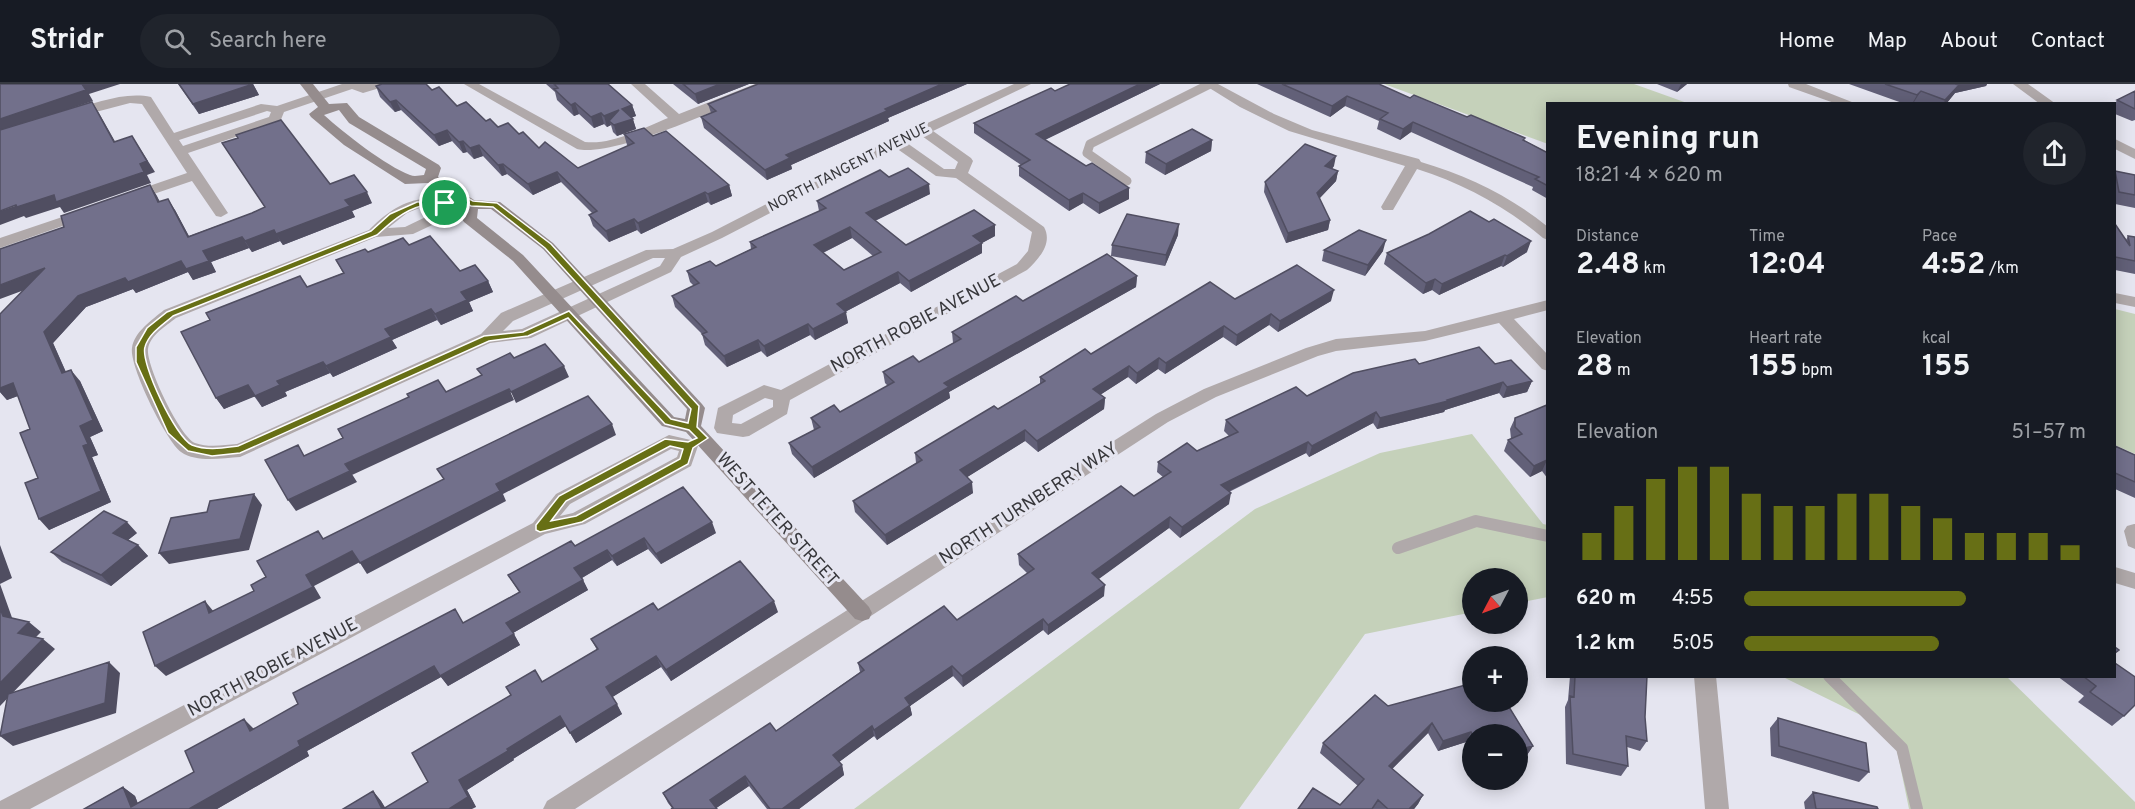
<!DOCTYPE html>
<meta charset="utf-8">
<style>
:root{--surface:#171b24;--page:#20242c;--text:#f1f3f6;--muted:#9ea1a6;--line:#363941;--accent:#676f15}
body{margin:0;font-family:Overpass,sans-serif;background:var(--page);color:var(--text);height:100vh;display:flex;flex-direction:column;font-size:22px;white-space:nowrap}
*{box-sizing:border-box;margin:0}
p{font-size:20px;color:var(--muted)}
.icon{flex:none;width:33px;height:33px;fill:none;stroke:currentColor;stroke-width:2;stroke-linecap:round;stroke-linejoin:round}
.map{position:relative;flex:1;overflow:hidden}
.drawer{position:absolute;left:1546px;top:18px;width:570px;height:576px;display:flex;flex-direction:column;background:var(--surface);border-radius:0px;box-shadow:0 3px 15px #0003}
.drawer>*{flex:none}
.needle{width:39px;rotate:229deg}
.buttons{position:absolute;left:1462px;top:484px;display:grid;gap:12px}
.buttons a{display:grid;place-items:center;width:66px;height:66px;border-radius:50%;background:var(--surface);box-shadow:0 3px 15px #0003;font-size:30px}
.pin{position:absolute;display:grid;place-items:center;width:51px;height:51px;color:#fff;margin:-26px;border:3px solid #fff;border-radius:50%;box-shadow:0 2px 6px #0007}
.round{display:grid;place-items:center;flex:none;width:63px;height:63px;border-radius:32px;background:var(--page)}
.summary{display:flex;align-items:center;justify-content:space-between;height:102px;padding:0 30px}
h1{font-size:33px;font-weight:700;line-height:45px}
.stats{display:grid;grid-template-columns:repeat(3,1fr);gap:9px;height:102px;padding:6px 30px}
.stats div{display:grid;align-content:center}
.stats b{font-size:30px;font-weight:700}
.stats small{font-size:16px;font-weight:400}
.stats p{font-size:16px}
.chart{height:168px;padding:12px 30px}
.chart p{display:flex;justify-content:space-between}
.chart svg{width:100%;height:108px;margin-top:6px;stroke:var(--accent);stroke-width:6}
ul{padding:0 30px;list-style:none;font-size:20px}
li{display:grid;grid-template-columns:96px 72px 1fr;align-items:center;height:45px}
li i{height:15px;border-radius:8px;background:var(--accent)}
header{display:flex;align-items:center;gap:36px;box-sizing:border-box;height:84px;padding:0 30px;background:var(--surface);border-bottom:2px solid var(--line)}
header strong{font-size:28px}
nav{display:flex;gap:33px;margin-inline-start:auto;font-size:21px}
.search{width:420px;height:54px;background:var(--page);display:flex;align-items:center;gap:15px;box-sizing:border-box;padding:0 21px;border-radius:33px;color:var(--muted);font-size:22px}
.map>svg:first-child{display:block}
</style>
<header>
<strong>Stridr</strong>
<div class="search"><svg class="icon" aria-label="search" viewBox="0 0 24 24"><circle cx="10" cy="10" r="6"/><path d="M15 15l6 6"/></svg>Search here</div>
<nav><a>Home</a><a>Map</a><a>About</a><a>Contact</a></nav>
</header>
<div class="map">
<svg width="2135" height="725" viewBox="0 0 2135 725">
<rect width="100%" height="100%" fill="#e5e5f0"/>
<path fill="#c5d1ba" d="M1384,0H1634L1687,19L1548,20V60Z
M2115,225L2135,230V370L2115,361Z
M1472,350L1543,440L1548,441V513L1518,519V495H1473V528L1365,550L1239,725H854L1255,425L1380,369Z
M1783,593H2007L2135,718V725H1909L1893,647Z"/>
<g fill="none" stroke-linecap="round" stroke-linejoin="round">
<path stroke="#b0a9aa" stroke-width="9" d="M1127,97L1087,69L1090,60L1210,0"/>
<path stroke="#b0a9aa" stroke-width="12" d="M1398,464L1476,437L1548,452
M1829,592L1902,664L1917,725"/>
<path fill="#b0a9aa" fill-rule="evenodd" d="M342,0H384L383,3L363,9L352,5L284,28L280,38L188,69L228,129L221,133L216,132L192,97L136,116H126L124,113L126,110L187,89L142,20L130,19L73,34L66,30L68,27C94,20 124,7 151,13L174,49L261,20L277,22ZM267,27L271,28L269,33L183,62L179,56Z
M464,0H479L585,58C613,61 643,44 668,34L631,0H645L679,30L755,0H773L772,3C731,19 615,74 577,65Z
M1014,0H1031L933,47L971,74L973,77L968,89L1044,143C1053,159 1039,175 1027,186L790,316L787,330L749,352L743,353L717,349L714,344L718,324L764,301L781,306L1017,180L1028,167L1032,148L956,94L936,92L896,64L722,154L681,173L671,188L531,254L490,259L240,373C222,374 197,379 181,368C166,357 129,282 132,264C134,248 152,236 164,226L369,146C384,131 400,118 422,115C428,114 435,115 441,114C450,112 453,106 463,108L465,111L452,120L445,135L413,150L376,153L176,234C166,242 150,251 148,265C146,282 180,353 195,359C209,364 224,361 237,360L481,250L501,229L646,166L673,165L712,148L892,55ZM922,52L958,78L955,85H944L907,59ZM422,123H436L434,129L405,143L388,144L407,129ZM653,174H665L660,182L522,245L503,247L513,237ZM765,314L773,316V323L741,340L732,339L733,331Z
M1203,0H1218L1274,30L1312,46L1419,75L1421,78C1468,92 1510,112 1548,143V156L1543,154C1505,122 1464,100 1417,85L1393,126H1383L1381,123L1405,82L1289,47L1240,23Z
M1788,0H1806L1857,20H1837L1789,3Z
M2013,0H2028L2056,20H2040Z
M2115,55L2135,65V75L2115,65Z
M86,125L93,129L91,132L0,164V154Z
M2115,209L2135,213V223L2115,219Z
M1548,216V226L1514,235L1548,271V287L1542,285L1499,239L1425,257L1336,267L1318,272L1216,313L1168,338L575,725H543L547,717L1156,330L1204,305L1306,264L1336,255L1425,247Z
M669,351L695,357L698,362L691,382L585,440L545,450L30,725H0V717L533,439L556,410ZM671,365L679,367L677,373L573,429L560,432L570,420Z
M2134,440H2135V465L2128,462L2124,447L2127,442Z
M2115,483L2135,489V505L2115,499Z
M1694,592H1716L1729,725H1705Z"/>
<path fill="#958c8d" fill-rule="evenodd" d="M300,0H313L329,20L347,19L359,33L439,81L441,84L438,93L474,116L500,118L553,159L702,320L705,324L701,342L869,523L872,529L869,535L862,537L855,535L686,348L662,342L513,177L464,138L462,135L463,122L428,99L405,100L344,61L311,33L309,30L318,23ZM339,26L349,39L426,85L424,91C420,91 415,93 410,91C386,82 344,49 324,31ZM478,125H491L543,165L687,325L685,335L674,333L523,171L477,134Z"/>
</g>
<path fill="#626078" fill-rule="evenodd" d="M178,0H253L259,11L199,30Z
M546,0H608L632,21L636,32L632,33L636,45L617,52L613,48L611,41L607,43L604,40L594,44L579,30L574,32L557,16L555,8Z
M673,0H749L698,20Z
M758,0H967L888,34L889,37L791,81L792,85L767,96L704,44L701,33L711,29L708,20Z
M1070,0H1160L1045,56L1086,82L1129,104V115L1099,130L1083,119L1069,127L1019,92V82L1021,81L974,49V39L1055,7Z
M1257,0H1379L1410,14L1525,54L1524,56L1548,69V115L1532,106L1533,103L1411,48L1400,56L1377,45L1379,37L1345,22L1330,33Z
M1657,0H1687L1677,8Z
M1849,0H1987L1986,2L1955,9L1946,20H1920L1914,18L1913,20H1905Z
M376,2L432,6L457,22L498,43L519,50L539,64L578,84L629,62L627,61L624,50L653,52L729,101L732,112L711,121L708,118L641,150L637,146L609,158L593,142L589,131L592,129L561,98L533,111L507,90L502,92L483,72L474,75L467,68L463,69L452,57L439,62L401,26L395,28L380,13Z
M2135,7V36L2132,37L2115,30V20L2117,16Z
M1212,56L1211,67L1165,91L1145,79L1146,68Z
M222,59L330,100L372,119L352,127L355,133L283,161L280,157L252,168L249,164L211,178L216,188L193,196L188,188L136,209L133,205L86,223L53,259L66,288L80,297L103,347L90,353L98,371L92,373L111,418L49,446L38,394L30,345L18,312L7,316L0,308V230L23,207L64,143L150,101L160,118L175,126L189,152L252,129L265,123Z
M1334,82L1332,85L1338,87L1336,97L1319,115L1330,136L1328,146L1286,159L1264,108L1265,98Z
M2115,87L2135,91V124L2115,120Z
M889,93L930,110L875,137L906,161L995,152L982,159V169L911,208L900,199L845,228L848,239L815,256L810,251L767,273L761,267L727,283L705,261L702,250L675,223L672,212L694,202L690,198L687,187L716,182L751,165L750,158L819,127L817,117ZM852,154L873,172L844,186L823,169Z
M2115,140L2126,156L2128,152L2135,153V190L2115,186Z
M1178,151L1165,182L1111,172L1112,161Z
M409,161L460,187L488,197L493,208L469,218L473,227L441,241L437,236L392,256L397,264L333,293L330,289L285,308L287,312L262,323L254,312L224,325L216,314L307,203L343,189L336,176L368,168Z
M1324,166L1383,167L1365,192L1322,177Z
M1527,168L1503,183L1501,182L1439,211L1432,206L1423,210L1384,180L1387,169Z
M1137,192L1136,203L949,308L950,314L814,394L792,370L789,359L814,346L811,334L840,328L888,302L885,299L883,288L919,278L953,259L952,248L1023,217Z
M1235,215L1331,217L1278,248L1269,241L1236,262L1223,253L1165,290L1158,285L1136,300L1128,293L1100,311L1105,314L1104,325L1038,368L1025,357L967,393L973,409L887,461L855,428L853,417L916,379L915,369L998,325L1040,300V293L1091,270Z
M1419,280H1495L1532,297L1527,308L1503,314L1499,309L1445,326L1444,328L1377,345L1373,339L1309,373L1306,369L1229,408V420L1180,454L1169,444L1098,495L1104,512L1048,551L1043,546L963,603L953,592L910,622L912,631L877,656L874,652L839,678L842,681L844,691L799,725H767L749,702L716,724H672L668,719L663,709L776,647L860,588L858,579L957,536L1028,490L1019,481L1018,470L1134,412L1163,393L1157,388L1158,378L1197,367L1229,352L1224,347L1226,336Z
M1548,322V395L1542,387L1530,393L1504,367L1508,356L1511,355L1510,345L1515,334Z
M2115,362L2135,371V414L2115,405Z
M137,449L128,456L138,461L148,472L111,502L62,478L51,468Z
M716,449L661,480L648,465L617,482L612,476L582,494L588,506L513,549L520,561L448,602L441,593L307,667L309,672L217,725H84L123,703L135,712L138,720L194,688L254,645L464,539L519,508L508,491L575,462Z
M658,526L778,528L671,597L661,583L612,613L622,630L576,659L566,642L513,675L514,676L467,706L476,723L343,725L373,707L381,717L385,724L428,698L542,598L597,566L591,555Z
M1570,592H1647L1645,633L1647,657L1640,667L1627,663L1628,682L1621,692L1566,680L1565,623L1568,616Z
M2057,592H2115L2124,632L2112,642L2078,618L2084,612Z
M1473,599V618H1506L1533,662L1527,671L1518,674V651H1473V670L1466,658L1438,667L1428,649L1392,685L1423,711L1418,720L1414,725H1298L1313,704L1340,721L1358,702L1320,669L1323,659L1375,611L1388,622Z
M1778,634L1869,688L1859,698L1771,672L1770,644Z
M1813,708L1878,725H1805L1804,718Z"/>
<path fill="#504e61" d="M82,0H120L89,10L93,17L0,48V35Z
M253,0L259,11L199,30L193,20Z
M720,0H749L698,20L695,10Z
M942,0H967L888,34L889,37L791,81L792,85L767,96L765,86L786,71L885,25Z
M1140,0H1160L1036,60V50Z
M1681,0H1687L1677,8Z
M1955,0H1987L1986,2L1955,9L1946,20H1943Z
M1921,7L1914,18L1912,20L1917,11Z
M1347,12L1345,22L1330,33L1332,22Z
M396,16L401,26L395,28L390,18Z
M92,18L99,29L121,68L114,58Z
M575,19L579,30L574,32L571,21Z
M632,21L636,32L625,36L622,25Z
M619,26L609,37L611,41L607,43L604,32Z
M601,29L604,40L594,44L591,33Z
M633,35L636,45L617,52L614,41Z
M1413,38L1411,48L1400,56L1403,45Z
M447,46L452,57L439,62L434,51Z
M132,52L155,88L147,91L151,99L64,129L60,123L26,134L24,132L0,141V127L140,80Z
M1212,56L1211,67L1165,91L1166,80Z
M463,57L467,68L463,69L459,58Z
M479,61L483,72L474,75L470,64Z
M1336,72L1334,82L1324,93L1325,82Z
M503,80L507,90L502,92L498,81Z
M1338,87L1336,97L1315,119L1317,109Z
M557,88L561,98L533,111L528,100Z
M929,100L930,110L868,140L866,129Z
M150,101L157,112L165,129L158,118Z
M729,101L732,112L711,121L708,110Z
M1129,104V115L1099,130V119Z
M367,108L372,119L352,127L355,133L283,161L276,150L345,116Z
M705,108L708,118L641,150L638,139Z
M1083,109V119L1069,127V116Z
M168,115L175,126L195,164L188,153Z
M634,135L637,146L609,158L606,147Z
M1330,136L1328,146L1286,159L1288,149Z
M1179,140L1178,151L1165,182L1166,171Z
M995,141V152L982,159V169L911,208L909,197L973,152Z
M850,143L852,154L816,172L814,161Z
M274,146L280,157L252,168L245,157Z
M242,153L249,164L211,178L216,188L193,196L188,188L136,209L133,205L86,223L53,259L71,300L62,289L44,248L78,212L125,194Z
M1386,156L1383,167L1365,192L1368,181Z
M1531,157L1527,168L1503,183L1507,172Z
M1505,171L1501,182L1439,211L1442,200Z
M45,184L54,195L0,215V201Z
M898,188L900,199L839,231L837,220Z
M1137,192L1136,203L949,308L950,314L814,394L812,383L944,299Z
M1435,195L1432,206L1423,210L1426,199Z
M488,197L493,208L469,218L473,227L441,241L435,230L461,208Z
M1334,206L1331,217L1278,248L1280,237Z
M431,225L437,236L392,256L397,264L333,293L326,282L385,245Z
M846,228L848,239L815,256L813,245Z
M1271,230L1269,241L1236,262L1237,251Z
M808,240L810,251L767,273L764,262Z
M1224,242L1223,253L1165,290L1166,279Z
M758,256L761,267L727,283L724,272Z
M1159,274L1158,285L1136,300L1137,289Z
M323,278L330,289L285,308L287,312L262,323L255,312L277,297Z
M564,282L569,293L516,319L511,308Z
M1129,282L1128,293L1092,316L1093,305Z
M71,286L80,297L103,347L90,353L98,371L92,373L111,418L49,446L39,435L83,362Z
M1532,297L1527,308L1503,314L1507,303Z
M1503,298L1499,309L1445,326L1444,328L1377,345L1380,334L1447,316Z
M13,299L23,310L7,316L0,308V304Z
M248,301L256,312L224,325L216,314Z
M509,305L514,316L352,391L345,380Z
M1105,314L1104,325L1038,368L1037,357Z
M1376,328L1373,339L1309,373L1312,362Z
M612,340L616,351L503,410L506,417L367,490L360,479L496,400Z
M1025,346V357L961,397L960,386Z
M1308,358L1306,369L1219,412L1221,401Z
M1547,376L1542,387L1530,393L1534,382Z
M350,387L357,398L296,427L288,416Z
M972,398L973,409L887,461L885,451Z
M1231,409L1229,420L1180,454L1182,443Z
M254,410L262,421L249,466L169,480L159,469Z
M1170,433L1169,444L1092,500V489Z
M127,438L137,449L123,460L113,449Z
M712,438L716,449L661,480L656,470Z
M644,454L648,465L617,482L612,472Z
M0,461L12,494L0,500Z
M138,461L148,472L111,502L101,491Z
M607,466L612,476L580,495L574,484Z
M352,467L360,478L314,502L321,514L166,592L155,582L306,491Z
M583,496L588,506L513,549L506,539Z
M0,500L15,542L3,532L0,524Z
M1105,501L1104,512L1048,551V541Z
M205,517L214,528L209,529Z
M774,517L778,528L671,597L666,586Z
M1043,535V546L963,603L962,592Z
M29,538L41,548L30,559L18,549Z
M514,550L520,561L448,602L441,593L307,667L309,672L217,725H189L298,657L434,582Z
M43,555L55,565L0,622V599Z
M656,572L661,583L611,614L606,603Z
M109,578L120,589L116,629L13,662L0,652Z
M952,582L953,592L910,622L912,631L877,656L874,646L905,614Z
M617,620L622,630L576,659L570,649Z
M560,632L566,642L513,675L507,665Z
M244,635L254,645L250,647Z
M1432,639L1428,649L1385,692L1389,682Z
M872,642L874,652L835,681L833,671Z
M1471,648L1466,658L1438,667L1443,657Z
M1533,662L1527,671L1518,674V666Z
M508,667L514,676L467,706L476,723L472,725H449L459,696Z
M842,681L844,691L799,725H782Z
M745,692L749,702L715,725L710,716Z
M123,703L135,712L140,725L131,723Z
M373,707L381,717L386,725H382Z
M1423,711L1418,720L1414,725H1409Z"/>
<path fill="#72708b" stroke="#504e61" stroke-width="1.5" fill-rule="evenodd" d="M0,0H82L86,6L0,35Z
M179,0H253L193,20Z
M382,0H426L432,6L439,3L457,22L466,18L486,37L490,35L498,43L508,39L519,50L523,48L539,64L545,58L578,84L634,59L624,50L644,44L653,52L666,47L729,101L708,110L705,108L638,139L634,135L606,147L589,131L597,127L557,88L528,100L503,80L498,81L479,61L470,64L463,57L459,58L447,46L434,51L396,16L390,18L376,2Z
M554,0H608L632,21L622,25L633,35L614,41L609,37L619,26L604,32L601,29L591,33L575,19L571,21L554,5L558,4Z
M683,0H720L695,10Z
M758,0H942L885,25L887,27L786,71L790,74L765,86L701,33L716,27L708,20Z
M1070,0H1140L1036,50L1086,82L1092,79L1129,104L1099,119L1083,109L1069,116L1019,82L1030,76L974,39L1051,4L1055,7Z
M1282,0H1379L1410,14L1414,11L1467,33L1471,31L1525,54L1523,56L1548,69V102L1535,95L1539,93L1413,38L1403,45L1380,35L1388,29L1347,12L1332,22Z
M1885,0H1955L1959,1L1945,16L1921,7L1917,11Z
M2135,7V25L2117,16Z
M92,18L114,58L132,52L147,77L140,80L144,88L56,118L54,111L17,123L16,121L0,127V46Z
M281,36L330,100L354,91L367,108L345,116L350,122L276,150L274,146L245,157L242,153L203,167L209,177L186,185L181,177L128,198L125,194L78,212L44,248L62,289L71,286L93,336L80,342L88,360L83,362L101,407L39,435L25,399L38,394L20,349L30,345L13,299L0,304V230L45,184L0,201V165L64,143L61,132L150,101L158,118L168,115L188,153L252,129L265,123L222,59L238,54L236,51Z
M1192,45L1212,56L1166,80L1146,68Z
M1305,60L1336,72L1325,82L1338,87L1317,109L1330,136L1288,149L1265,98Z
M908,84L929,100L866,129L906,161L974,126L995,141L973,152L982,159L909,197L898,188L837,220L846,228L813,245L808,240L764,262L758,256L724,272L702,250L707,248L672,212L699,199L687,187L710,177L716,182L756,163L750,158L826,124L817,117L880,86L889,93ZM850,143L881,168L844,186L814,161Z
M2115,87L2135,91V111L2119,108Z
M1470,127L1489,138L1494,135L1531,157L1507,172L1505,171L1442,200L1435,195L1426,199L1387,169L1429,150Z
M1127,130L1179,140L1166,171L1112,161Z
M2115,140L2130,162L2128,152L2135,153V177L2115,173Z
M1359,146L1386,156L1368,181L1324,166Z
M430,152L460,187L475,181L488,197L461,208L467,216L435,230L431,225L385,245L391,253L326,282L323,278L277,297L280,301L255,312L248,301L216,314L181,248L210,236L206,229L300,192L307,203L344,189L336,176L365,165L368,168L403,154L409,161Z
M1107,170L1137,192L944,299L949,303L812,383L789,359L820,343L811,334L834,321L840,328L894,298L883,288L913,272L919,278L961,255L952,248L1016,212L1023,217Z
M1297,181L1334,206L1280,237L1271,230L1237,251L1224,242L1166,279L1159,274L1137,289L1129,282L1093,305L1105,314L1037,357L1025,346L960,386L972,398L885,451L853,417L922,376L915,369L994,322L998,325L1045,297L1040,293L1085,265L1091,270L1210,198L1235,215Z
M545,260L564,282L511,308L509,305L345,380L350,387L288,416L265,376L298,361L304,372L343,354L338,345L409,313L407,310L438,296L446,308L482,291L477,285L510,269L514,274Z
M1479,263L1495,280L1511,276L1532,297L1507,303L1503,298L1447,316L1448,317L1380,334L1376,328L1312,362L1308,358L1221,401L1231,409L1182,443L1170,433L1092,489L1105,501L1048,541L1043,535L962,592L952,582L905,614L910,621L874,646L872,642L833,671L842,681L782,725H770L745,692L710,716L717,725H671L673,724L663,709L770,639L776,647L864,586L858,579L944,522L957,536L1034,485L1018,470L1121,402L1134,412L1171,388L1158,378L1187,359L1197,367L1238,348L1226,336L1296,303L1307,312L1353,289L1415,275L1419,280Z
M588,312L612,340L496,400L500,407L360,479L352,467L306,491L313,503L155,582L143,548L205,517L209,529L254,507L251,501L266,493L257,477L318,447L323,455L444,395L437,385Z
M1547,321L1548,322V378L1547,376L1534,382L1508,356L1522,350L1515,343V334Z
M2115,362L2135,371V398L2115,389Z
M683,403L712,438L656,470L644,454L612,472L607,466L574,484L583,496L506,539L514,550L440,592L434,582L298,657L300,662L189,725H84L123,703L131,723L194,688L185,667L244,635L250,647L298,620L293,609L455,525L463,539L520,508L508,491L571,457L575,462Z
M254,410L240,455L159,469L171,434L207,428L210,417Z
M104,427L127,438L113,449L138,461L101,491L51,468Z
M740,477L774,517L666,586L656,572L606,603L617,620L570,649L560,632L507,665L508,667L459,696L468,713L449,725H383L428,698L412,669L511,611L506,603L535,586L542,598L598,565L591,555L653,519L658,526Z
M0,524L3,532L29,538L18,549L43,555L0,599Z
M2115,563L2119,566L2115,569Z
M109,578L105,619L0,652L8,610Z
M2115,579L2135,593V621L2124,632L2090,608L2096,602L2083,592H2115Z
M1575,592H1647L1645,633L1647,657L1626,652L1628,682L1573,670L1570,612L1574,613Z
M1473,599V618H1506L1533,662L1518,666V651H1473V652L1471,648L1443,657L1432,639L1389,682L1423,711L1409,725H1388L1378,716L1372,725H1298L1313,704L1340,721L1364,695L1323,659L1375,611L1388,622Z
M1778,634L1866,659L1869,688L1779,662Z
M373,707L382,725H343Z
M1813,708L1877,723L1878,725H1816Z"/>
<path fill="#676f15" stroke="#fff" stroke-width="1.5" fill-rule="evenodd" d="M458,109L473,117L497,119L551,160L699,322L697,343L708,354L693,364L688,380L582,438L540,448L536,446V441L559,412L665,355L688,358L697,354L689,346L665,340L568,234L528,252L489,257L240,369L212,372L188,367L168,349L136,278V263L147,244L167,228L371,147L390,130L417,118L443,117ZM458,115L471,122L493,123L545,164L691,325L688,339L671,335L569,227L523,248L484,252L238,362C223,364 207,367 192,361C176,354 140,279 145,263C149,249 164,240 173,232L377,151C390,139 403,127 421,122C436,118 443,124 458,115ZM670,362L683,365L680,375L576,432L551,437L566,417Z"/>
<g text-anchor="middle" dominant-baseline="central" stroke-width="6" stroke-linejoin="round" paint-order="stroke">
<g font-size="15" fill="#37373b" stroke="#e5e5f0">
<text transform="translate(849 84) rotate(-27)">NORTH TANGENT AVENUE</text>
</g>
<g font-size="18" fill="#37373b" stroke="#e5e5f0">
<text transform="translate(916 240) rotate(-28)">NORTH ROBIE AVENUE</text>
<text transform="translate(1029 420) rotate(-33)">NORTH TURNBERRY WAY</text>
<text transform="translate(777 436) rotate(48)">WEST TETER STREET</text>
<text transform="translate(273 584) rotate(-28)">NORTH ROBIE AVENUE</text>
</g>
</g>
</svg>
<div class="buttons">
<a><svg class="needle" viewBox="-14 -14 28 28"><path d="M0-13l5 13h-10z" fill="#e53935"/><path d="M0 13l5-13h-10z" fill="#9ea1a6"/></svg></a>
<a>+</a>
<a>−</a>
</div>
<div class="pin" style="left:445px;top:119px;background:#1e9e55"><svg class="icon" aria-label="arrive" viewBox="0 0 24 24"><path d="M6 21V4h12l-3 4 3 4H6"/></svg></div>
<section class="drawer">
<div class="summary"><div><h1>Evening run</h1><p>18:21 · 4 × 620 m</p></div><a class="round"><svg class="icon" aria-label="share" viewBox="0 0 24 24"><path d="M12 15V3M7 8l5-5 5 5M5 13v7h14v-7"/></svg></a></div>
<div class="stats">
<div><p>Distance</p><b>2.48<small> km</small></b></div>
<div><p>Time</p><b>12:04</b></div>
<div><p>Pace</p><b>4:52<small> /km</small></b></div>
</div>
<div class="stats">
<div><p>Elevation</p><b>28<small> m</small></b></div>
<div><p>Heart rate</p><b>155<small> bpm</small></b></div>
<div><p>kcal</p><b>155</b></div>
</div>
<div class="chart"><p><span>Elevation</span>51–57 m</p>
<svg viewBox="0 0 160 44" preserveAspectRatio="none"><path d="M5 44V33M15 44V22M25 44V11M35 44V6M45 44V6M55 44V17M65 44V22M75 44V22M85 44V17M95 44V17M105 44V22M115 44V27M125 44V33M135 44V33M145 44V33M155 44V38"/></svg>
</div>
<ul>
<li><b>620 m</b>4:55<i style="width:65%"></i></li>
<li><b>1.2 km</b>5:05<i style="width:57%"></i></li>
</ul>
</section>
</div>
